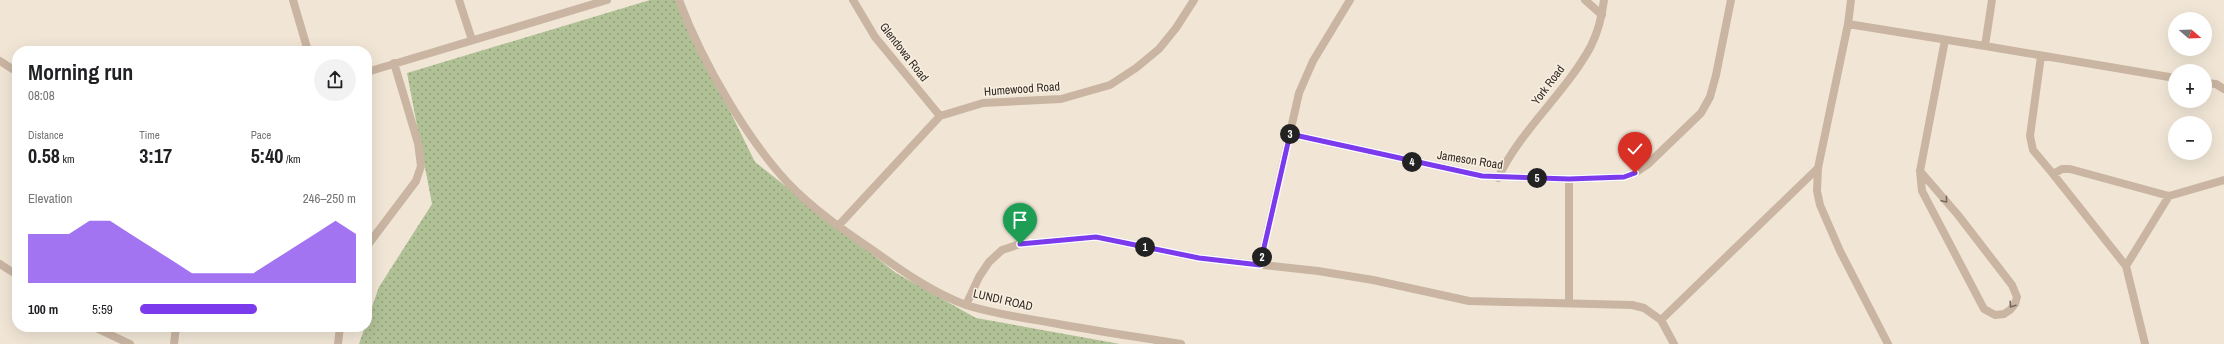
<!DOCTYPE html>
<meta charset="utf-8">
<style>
:root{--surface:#fff;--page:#f2f2f2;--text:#202124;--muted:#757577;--accent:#7c3aed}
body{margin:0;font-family:"Archivo Narrow",sans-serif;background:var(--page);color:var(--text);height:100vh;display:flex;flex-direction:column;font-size:15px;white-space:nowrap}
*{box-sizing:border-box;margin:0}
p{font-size:13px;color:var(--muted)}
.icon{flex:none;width:22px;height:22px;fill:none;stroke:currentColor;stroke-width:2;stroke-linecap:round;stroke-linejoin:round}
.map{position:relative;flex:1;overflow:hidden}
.drawer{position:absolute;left:12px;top:46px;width:360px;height:286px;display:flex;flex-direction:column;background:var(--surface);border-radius:16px;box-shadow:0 4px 16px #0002}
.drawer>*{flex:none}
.needle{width:26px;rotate:109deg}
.fabs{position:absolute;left:2168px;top:12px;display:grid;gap:8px}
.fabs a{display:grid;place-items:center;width:44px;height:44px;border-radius:50%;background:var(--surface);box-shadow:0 4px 16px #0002;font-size:20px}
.pin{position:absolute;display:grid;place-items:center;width:34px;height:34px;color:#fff;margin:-41px -17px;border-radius:50% 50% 50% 0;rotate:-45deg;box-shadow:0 0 4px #0007}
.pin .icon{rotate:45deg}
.km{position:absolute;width:20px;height:20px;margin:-10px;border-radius:50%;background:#222;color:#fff;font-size:11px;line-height:20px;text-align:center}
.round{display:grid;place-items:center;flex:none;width:42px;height:42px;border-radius:21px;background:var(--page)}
.head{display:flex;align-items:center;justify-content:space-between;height:68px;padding:0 16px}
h1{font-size:22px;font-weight:700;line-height:30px}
.metrics{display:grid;grid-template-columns:repeat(3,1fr);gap:6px;height:68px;padding:4px 16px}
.metrics div{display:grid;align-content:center}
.metrics b{font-size:20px;font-weight:700}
.metrics small{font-size:11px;font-weight:400}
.metrics p{font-size:11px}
.chart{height:112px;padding:8px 16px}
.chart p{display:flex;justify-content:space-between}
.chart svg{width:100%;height:72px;margin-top:4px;fill:var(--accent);opacity:.7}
ul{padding:0 16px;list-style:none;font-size:13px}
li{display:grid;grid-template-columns:64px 48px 1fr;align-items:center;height:30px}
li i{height:10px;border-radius:5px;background:var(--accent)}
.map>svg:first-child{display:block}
</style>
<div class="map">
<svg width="2224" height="344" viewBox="0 0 2224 344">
<defs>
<pattern id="grass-dots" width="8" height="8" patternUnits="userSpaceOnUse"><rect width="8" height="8" fill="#b1c196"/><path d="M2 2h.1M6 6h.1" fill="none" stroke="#919d7a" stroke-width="1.8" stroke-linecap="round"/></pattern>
</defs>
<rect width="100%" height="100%" fill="#f1e6d6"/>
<path fill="url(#grass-dots)" d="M650,0H675L755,162L896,273L976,318L1120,344H359L379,287L432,204L407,73Z"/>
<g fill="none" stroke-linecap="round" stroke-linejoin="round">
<path stroke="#cab5a2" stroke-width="8" d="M293,0L308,51
M459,0L472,40
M679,0C702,62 751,148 798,193C821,215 848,233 874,251C902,271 933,293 966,305C994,314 1024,318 1053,323C1095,331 1138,337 1181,344
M853,0L875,37L940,116
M1585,0L1602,15
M1992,0L1985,46L2175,78
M1848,24L1851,0
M2041,56L2030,136L2033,150L2053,174L2062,169H2070L2169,196L2224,180
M0,61L17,72
M367,72L607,0
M2205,83L2216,84L2224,89
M1290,134L1482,176L1569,179L1624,177L1635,173L1647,165L1701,113L1710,97L1716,75L1731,0
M1920,171L1958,215L2012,285L2017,297L2015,304L2010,310L2004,314L1995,315L1984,309L1922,191L1920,171L1945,40
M2053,174L2126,266L2169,196
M1498,178C1521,129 1565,94 1591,46C1598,32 1602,16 1604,0
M839,225L940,116L983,103L1061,99L1110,85L1136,68L1159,49L1176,28L1194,0
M367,246L416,181L421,166L418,143L394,63
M0,264L17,275
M1260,265L1299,93L1313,61L1350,0
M2126,266L2145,344
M1569,302V179
M966,305L979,277L989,262L1002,250L1020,244L1096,237L1199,258L1318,271L1373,280L1469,301L1632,305L1644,308L1661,320
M94,327L130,344
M174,344L176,327
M338,344L340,327
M1674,344L1661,320L1818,168
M1888,344L1840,251L1820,205L1817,191L1818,168L1848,24L1985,46"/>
</g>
<defs><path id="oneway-chevron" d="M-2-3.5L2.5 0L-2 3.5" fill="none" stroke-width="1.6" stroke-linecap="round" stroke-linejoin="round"/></defs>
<g stroke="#78695d">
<use href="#oneway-chevron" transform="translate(1945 200) rotate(50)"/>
<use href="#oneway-chevron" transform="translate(2012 305) rotate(124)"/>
</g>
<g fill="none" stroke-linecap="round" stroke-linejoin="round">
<defs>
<path id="route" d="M1020,244L1096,237L1199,258L1260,265L1290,134L1482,176L1569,179L1624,177L1635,173"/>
</defs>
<use href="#route" stroke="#fff" stroke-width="8"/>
<use href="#route" stroke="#7c3aed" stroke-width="5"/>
</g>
<g text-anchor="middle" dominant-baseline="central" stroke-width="3" stroke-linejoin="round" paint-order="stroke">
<g font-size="12" fill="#342a25" stroke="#f9f0e2">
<text transform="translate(904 52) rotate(52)">Glendowa Road</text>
<text transform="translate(1548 85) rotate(-53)">York Road</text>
<text transform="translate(1022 89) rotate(-4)">Humewood Road</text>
<text transform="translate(1470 160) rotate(9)">Jameson Road</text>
<text transform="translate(1003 300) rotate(13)">LUNDI ROAD</text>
</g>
</g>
</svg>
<div class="fabs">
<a><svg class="needle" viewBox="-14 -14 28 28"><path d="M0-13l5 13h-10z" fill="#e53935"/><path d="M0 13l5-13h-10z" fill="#757577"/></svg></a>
<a>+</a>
<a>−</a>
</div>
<div class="pin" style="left:1020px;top:244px;background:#1e9e55"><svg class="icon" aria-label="arrive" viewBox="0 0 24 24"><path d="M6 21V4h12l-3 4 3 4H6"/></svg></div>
<div class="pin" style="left:1635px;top:173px;background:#d93025"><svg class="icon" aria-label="check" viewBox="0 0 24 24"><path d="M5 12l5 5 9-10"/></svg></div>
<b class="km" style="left:1145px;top:247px">1</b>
<b class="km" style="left:1262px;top:257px">2</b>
<b class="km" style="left:1290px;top:134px">3</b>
<b class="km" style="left:1412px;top:162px">4</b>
<b class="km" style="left:1537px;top:178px">5</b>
<section class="drawer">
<div class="head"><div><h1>Morning run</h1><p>08:08</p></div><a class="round"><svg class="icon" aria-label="share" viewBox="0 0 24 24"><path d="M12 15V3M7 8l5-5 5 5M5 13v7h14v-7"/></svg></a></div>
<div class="metrics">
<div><p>Distance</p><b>0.58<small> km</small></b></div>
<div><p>Time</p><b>3:17</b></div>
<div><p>Pace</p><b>5:40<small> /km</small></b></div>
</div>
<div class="chart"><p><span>Elevation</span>246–250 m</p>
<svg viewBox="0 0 160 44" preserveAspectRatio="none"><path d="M0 44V14L10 14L20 14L30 6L40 6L50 14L60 22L70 30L80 38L90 38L100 38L110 38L120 30L130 22L140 14L150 6L160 14V44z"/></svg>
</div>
<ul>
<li><b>100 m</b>5:59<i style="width:54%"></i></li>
</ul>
</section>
</div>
